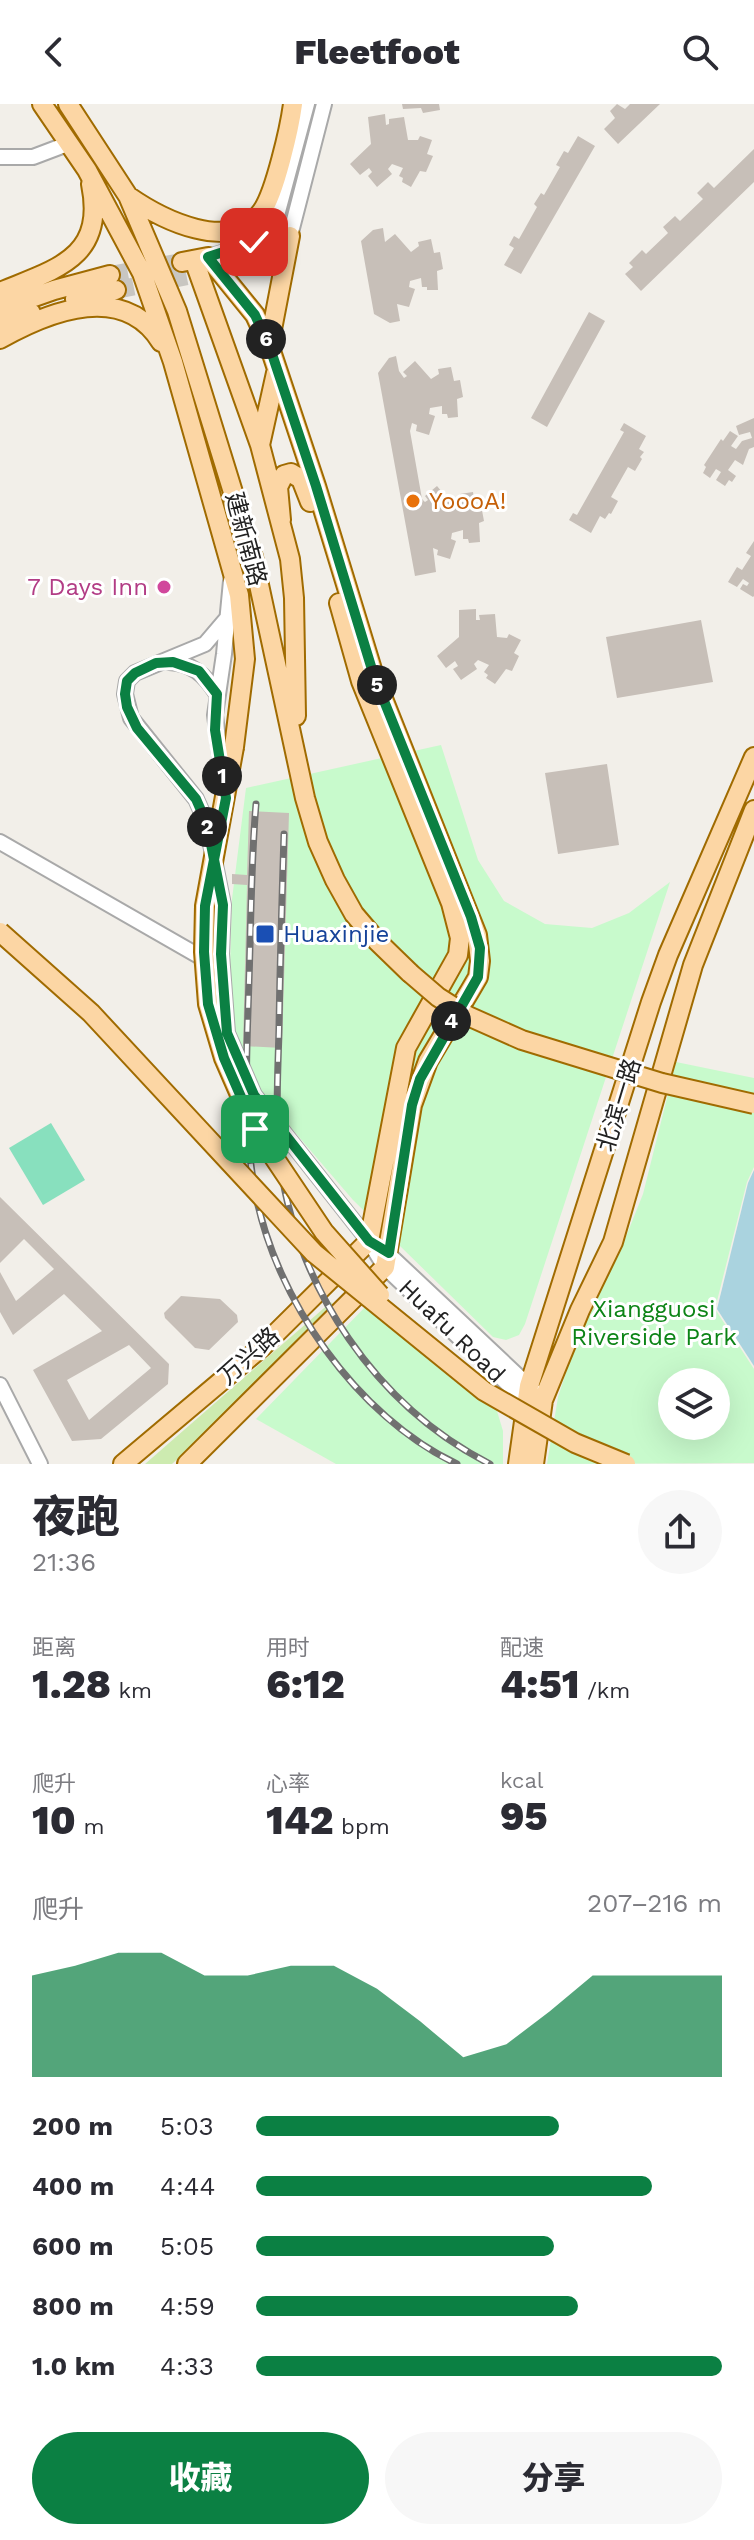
<!DOCTYPE html>
<html lang="zh">
<meta charset="utf-8">
<style>
:root{--surface:#fff;--page:#f7f7f7;--text:#2b2b33;--muted:#7c7c81;--accent:#0b8043}
body{margin:0;font-family:"Work Sans","Noto Sans SC",sans-serif;background:var(--page);color:var(--text);height:100vh;display:flex;flex-direction:column;font-size:30px;white-space:nowrap}
*{box-sizing:border-box;margin:0}
p{font-size:26px;color:var(--muted)}
.icon{flex:none;width:44px;height:44px;fill:none;stroke:currentColor;stroke-width:2;stroke-linecap:round;stroke-linejoin:round}
.map{position:relative;height:1360px;overflow:hidden}
.drawer{display:flex;flex-direction:column;background:var(--surface);flex:1}
.drawer>*{flex:none}
.tools{position:absolute;left:658px;top:1264px;display:grid;gap:16px}
.tools a{display:grid;place-items:center;width:72px;height:72px;border-radius:50%;background:var(--surface);box-shadow:0 8px 32px #0002;font-size:40px}
.pin{position:absolute;display:grid;place-items:center;width:68px;height:68px;color:#fff;margin:-34px;border-radius:16px;box-shadow:0 4px 12px #0006}
.km{position:absolute;width:40px;height:40px;margin:-20px;border-radius:50%;background:#222;color:#fff;font-size:22px;line-height:40px;text-align:center}
.round{display:grid;place-items:center;flex:none;width:84px;height:84px;border-radius:42px;background:var(--page)}
.overview{display:flex;align-items:center;justify-content:space-between;height:136px;padding:0 32px}
h1{font-size:44px;font-weight:800;line-height:60px}
.stats{display:grid;grid-template-columns:repeat(3,1fr);gap:12px;height:136px;padding:8px 32px}
.stats div{display:grid;align-content:center}
.stats b{font-size:40px;font-weight:800}
.stats small{font-size:22px;font-weight:400}
.stats p{font-size:22px}
.chart{height:224px;padding:16px 32px}
.chart p{display:flex;justify-content:space-between}
.chart svg{width:100%;height:144px;margin-top:8px;fill:var(--accent);opacity:.7}
.button{display:flex;gap:16px;margin-top:auto;padding:16px 32px}
.button a{flex:1;height:92px;border-radius:48px;background:var(--accent);color:#fff;font-size:32px;font-weight:800;line-height:92px;text-align:center}
.button a+a{background:var(--page);color:var(--text)}
ul{padding:0 32px;list-style:none;font-size:26px}
li{display:grid;grid-template-columns:128px 96px 1fr;align-items:center;height:60px}
li i{height:20px;border-radius:10px;background:var(--accent)}
header{display:flex;justify-content:space-between;align-items:center;height:104px;padding:0 32px;background:var(--surface);font-size:36px;font-weight:800}
.map>svg:first-child{display:block}
</style>
<header><svg class="icon" aria-label="back" viewBox="0 0 24 24"><path d="M15 5l-7 7 7 7"/></svg>Fleetfoot<svg class="icon" aria-label="search" viewBox="0 0 24 24"><circle cx="10" cy="10" r="6"/><path d="M15 15l6 6"/></svg></header>
<div class="map">
<svg width="754" height="1360" viewBox="0 0 754 1360">
<rect width="100%" height="100%" fill="#f2efe9"/>
<path fill="#cdebb0" d="M331,1198L336,1204L172,1360H145Z"/>
<path fill="#c8facc" fill-rule="evenodd" d="M441,641L478,756L504,797L545,820L592,824L629,809L670,778L525,1220L519,1231L506,1236L493,1233L353,1096L262,990L234,931L230,863L232,795L246,684Z
M676,958L754,974V1063L747,1078L715,1205L754,1265V1359L547,1360L558,1293L585,1211L623,1140L643,1090ZM672,1278H716V1322H672Z
M369,1199L491,1287L503,1327V1360H336L256,1315Z"/>
<path fill="#88e0be" d="M51,1019L85,1076L43,1101L9,1044Z"/>
<path fill="#aad3df" d="M754,1066V1262L717,1205L748,1079Z"/>
<path fill="#c7bfb8" fill-rule="evenodd" d="M402,0H439L440,6L423,9L421,4L403,5Z
M617,0L625,5L630,0H660L618,40L604,25L615,14L610,7Z
M385,10L386,21L389,20V15L404,13L408,36H418L420,32L432,36L427,50L433,52L426,68L420,67L411,83L402,78L403,74L399,72L403,64L392,60L388,65L392,70L377,83L368,72L372,68L369,64L360,71L350,60L371,40L368,13Z
M578,32L595,42L521,170L504,161L514,144L509,141L514,132L519,135L537,103L534,100L541,89L544,91L560,63L556,61L564,47L568,49Z
M754,45V78L641,187L625,170L633,163L629,159L642,146L646,150L668,129L663,123L675,112L680,117L703,95L697,89L708,78L714,84Z
M383,124L385,138L395,130L411,148L419,142L418,138L431,135L434,149L440,148L443,165L437,167L438,186H427V183H422L421,174L410,177L409,183L415,185L409,203L397,200L400,217L390,219L374,210L361,137L373,126Z
M589,208L605,217L547,323L531,314Z
M396,252L399,267L404,274L407,272L403,268L415,257L431,275L439,270L438,265L451,263L454,277L460,276L463,293L457,295L458,313L448,314L447,310H442V302L430,304L429,310L435,312L429,331L416,327L417,321L412,319L410,327L422,395L425,398L428,396L425,392L437,382L452,400L460,394V390L473,388L475,402L481,401L484,417L479,419L480,438L469,439L468,435H463V426L452,429L451,435L456,437L450,455L437,451L438,446L433,444L436,468L415,472L378,269L389,254Z
M754,314V343L749,345L743,361L735,356L728,366L736,372L732,378L729,376L725,382L716,376L721,368L716,365L710,374L703,369L706,363L704,361L721,335L723,337L730,327L738,332L731,342L736,345L742,337L752,334L750,328L739,331L736,322Z
M624,319L646,332L639,345L644,348L640,353L642,355L635,367L628,363L611,393L618,397L611,410L609,409L605,415L600,412L591,429L569,416L573,409L577,411L624,328L620,326Z
M754,437V492L753,493L740,485L743,480L747,482L749,479L743,475L737,483L728,478L737,463L742,466L751,452L746,449Z
M476,505V516H480L479,511L495,510L497,533L507,534L509,530L521,536L514,549L519,552L512,567L506,565L495,580L486,574L488,571L484,568L489,561L478,556L474,560L477,565L461,576L453,565L458,562L455,557L446,564L437,552L459,533V506Z
M701,516L713,578L617,594L606,533Z
M607,660L619,741L558,750L545,669Z
M249,707L289,709L282,944L243,942L247,781L232,780V770L247,771Z
M0,1093L169,1260L168,1280L101,1335L72,1337L33,1266L102,1227L64,1190L13,1231L0,1208V1168L16,1197L54,1165L24,1135L0,1159ZM129,1241L151,1264L89,1316L67,1276Z
M181,1192L220,1195L237,1211L238,1218L209,1246L195,1244L165,1214L164,1209Z"/>
<g fill="none" stroke-linecap="round" stroke-linejoin="round">
<path stroke="#c8c6c1" stroke-width="18" stroke-dasharray="18 9" stroke-linecap="butt" d="M110,171L182,158
M116,186L187,172"/>
<defs>
<path id="minor" d="M0,53H33L70,39
M208,153C235,146 260,139 276,115L307,0
M219,166L256,155L290,132L324,0
M228,513L205,540L135,569L127,577L125,590L131,614L196,695L207,720L223,801L221,850L227,929L254,991L369,1137L385,1163L531,1302
M169,558C192,559 205,571 217,590
M224,682L215,611L224,550L231,477
M0,738L211,859
M383,1145L534,1287
M0,1281L40,1360"/>
<path id="major" d="M42,0L87,66L142,169L173,258L239,491L245,555L234,643
M68,0L128,92L177,207L253,453L305,694L318,738L335,776L354,810L377,837L410,869
M128,92C161,115 231,151 262,107C275,89 290,23 293,0
M194,156L260,341L290,455L294,494L296,612
M182,158L208,153L255,211L269,241L316,382L374,572L477,831L480,857L478,873L471,885L428,957L412,1001L385,1163L187,1360
M0,188C56,165 106,154 91,80
M75,195L116,186
M0,205L54,186L110,171
M0,220L31,209
M0,235C50,207 124,178 161,238
M269,241L290,132
M260,341L276,269
M281,416L278,383L284,371L291,369L301,375L310,398
M123,1360L263,1242L369,1137L406,944L458,851L460,834L451,799L361,577L339,499
M518,1360L529,1282L651,898L668,851L754,653
M534,1360L543,1296L580,1206L613,1138L693,861L754,706"/>
</defs>
<use href="#minor" stroke="#a9a9a9" stroke-width="18"/>
<use href="#major" stroke="#a06b00" stroke-width="22"/>
<use href="#minor" stroke="#fff" stroke-width="14"/>
<use href="#major" stroke="#fcd6a4" stroke-width="18"/>
<defs>
<path id="rail" d="M256,700C251,759 251,817 249,876C247,946 242,1018 255,1087C275,1195 357,1313 457,1360
M284,730C282,794 280,859 279,924C278,968 275,1014 280,1058C297,1184 376,1302 490,1360"/>
</defs>
<use href="#rail" stroke="#707070" stroke-width="7"/>
<use href="#rail" stroke="#fff" stroke-width="4" stroke-dasharray="12" stroke-linecap="butt"/>
<defs>
<path id="major-bridge" d="M234,643L205,802L204,848L208,900L224,954L255,1025L324,1128L380,1191
M0,828L91,909L314,1149L484,1287L575,1339L626,1360
M410,869L438,893L468,912L522,936L662,979L754,1000"/>
</defs>
<use href="#major-bridge" stroke="#a06b00" stroke-width="22" stroke-linecap="butt"/>
<use href="#major-bridge" stroke="#fcd6a4" stroke-width="18"/>
</g>
<g fill="none" stroke-linecap="round" stroke-linejoin="round">
<defs>
<path id="route" d="M254,138L208,153L255,211L269,241L316,382L374,572L471,813L480,844L478,873L420,975L412,1001L389,1149L369,1137L254,991L227,929L221,850L223,801L207,720L196,695L137,624L127,603L125,590L127,577L135,569L156,559L173,558L199,567L217,590L215,626L226,694L205,802L204,848L208,900L224,954L255,1025"/>
</defs>
<use href="#route" stroke="#fff" stroke-width="16"/>
<use href="#route" stroke="#0b8043" stroke-width="10"/>
</g>
<circle fill="#e8710a" stroke="#fff" stroke-width="3" cx="413" cy="397" r="8"/>
<circle fill="#d1479c" stroke="#fff" stroke-width="3" cx="164" cy="483" r="8"/>
<rect fill="#1a4fb4" stroke="#fff" stroke-width="3" x="255" y="820" width="20" height="20" rx="4"/>
<g text-anchor="middle" dominant-baseline="central" stroke-width="6" stroke-linejoin="round" paint-order="stroke">
<g font-size="24" fill="#c56008" stroke="#fff" text-anchor="start">
<text x="429" y="397">YoooA!</text>
</g>
<g font-size="24" fill="#222" stroke="#fff">
<text transform="translate(246 435) rotate(75)">建新南路</text>
<text transform="translate(619 1001) rotate(-73)">北滨一路</text>
<text transform="translate(452 1227) rotate(44)">Huafu Road</text>
<text transform="translate(249 1252) rotate(-42)">万兴路</text>
</g>
<g font-size="24" fill="#b23c85" stroke="#fff" text-anchor="end">
<text x="148" y="483">7 Days Inn</text>
</g>
<g font-size="24" fill="#164399" stroke="#fff" text-anchor="start">
<text x="283" y="830">Huaxinjie</text>
</g>
<g font-size="24" fill="#0c8416" stroke="#fff">
<text x="654" y="1205">Xiangguosi<tspan x="654" dy="28">Riverside Park</tspan></text>
</g>
</g>
</svg>
<div class="tools">
<a><svg class="icon" aria-label="layers" viewBox="0 0 24 24"><path d="M12 4l9 5-9 5-9-5zM3 14l9 5 9-5"/></svg></a>
</div>
<div class="pin" style="left:255px;top:1025px;background:#1e9e55"><svg class="icon" aria-label="arrive" viewBox="0 0 24 24"><path d="M6 21V4h12l-3 4 3 4H6"/></svg></div>
<div class="pin" style="left:254px;top:138px;background:#d93025"><svg class="icon" aria-label="check" viewBox="0 0 24 24"><path d="M5 12l5 5 9-10"/></svg></div>
<b class="km" style="left:222px;top:672px">1</b>
<b class="km" style="left:207px;top:723px">2</b>
<b class="km" style="left:451px;top:917px">4</b>
<b class="km" style="left:377px;top:581px">5</b>
<b class="km" style="left:266px;top:235px">6</b>
</div>
<section class="drawer">
<div class="overview"><div><h1>夜跑</h1><p>21:36</p></div><a class="round"><svg class="icon" aria-label="share" viewBox="0 0 24 24"><path d="M12 15V3M7 8l5-5 5 5M5 13v7h14v-7"/></svg></a></div>
<div class="stats">
<div><p>距离</p><b>1.28<small> km</small></b></div>
<div><p>用时</p><b>6:12</b></div>
<div><p>配速</p><b>4:51<small> /km</small></b></div>
</div>
<div class="stats">
<div><p>爬升</p><b>10<small> m</small></b></div>
<div><p>心率</p><b>142<small> bpm</small></b></div>
<div><p>kcal</p><b>95</b></div>
</div>
<div class="chart"><p><span>爬升</span>207–216 m</p>
<svg viewBox="0 0 160 44" preserveAspectRatio="none"><path d="M0 44V13L10 10L20 6L30 6L40 13L50 13L60 10L70 10L80 17L90 27L100 38L110 34L120 24L130 13L140 13L150 13L160 13V44z"/></svg>
</div>
<ul>
<li><b>200 m</b>5:03<i style="width:65%"></i></li>
<li><b>400 m</b>4:44<i style="width:85%"></i></li>
<li><b>600 m</b>5:05<i style="width:64%"></i></li>
<li><b>800 m</b>4:59<i style="width:69%"></i></li>
<li><b>1.0 km</b>4:33<i style="width:100%"></i></li>
</ul>
<div class="button"><a>收藏</a><a>分享</a></div>
</section>
